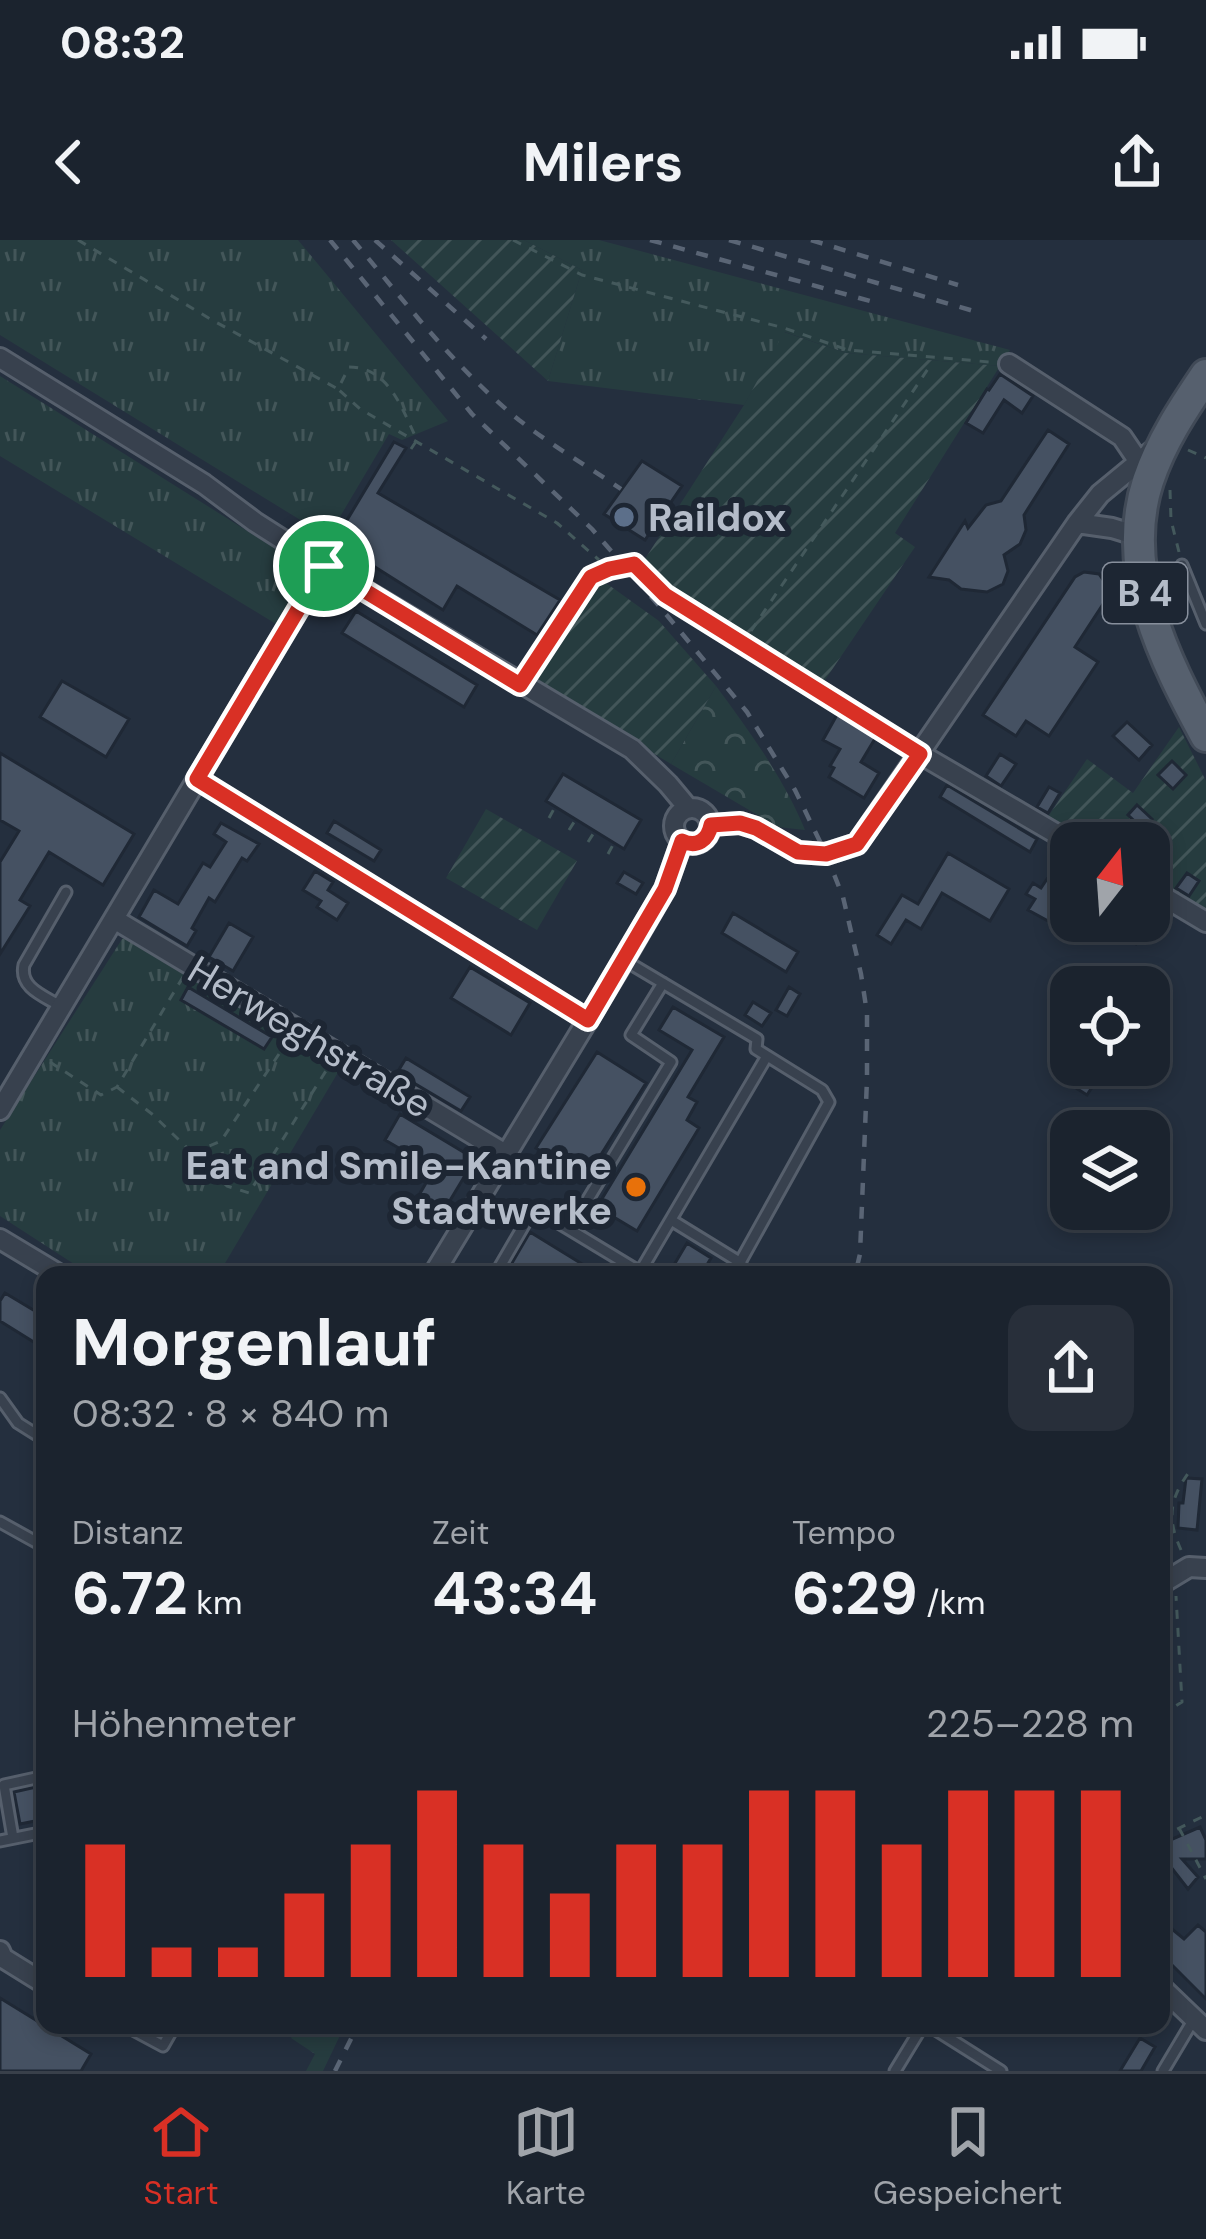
<!DOCTYPE html>
<html lang="de">
<meta charset="utf-8">
<style>
:root{--surface:#1b232e;--page:#282f3a;--text:#f1f3f6;--muted:#a0a4aa;--line:#39404a;--accent:#d93025}
body{margin:0;font-family:"DM Sans",sans-serif;background:var(--page);color:var(--text);height:100vh;display:flex;flex-direction:column;font-size:45px;white-space:nowrap}
*{box-sizing:border-box;margin:0}
p{font-size:39px;color:var(--muted)}
.icon{flex:none;width:66px;height:66px;fill:none;stroke:currentColor;stroke-width:2;stroke-linecap:round;stroke-linejoin:round}
.map{position:relative;flex:1;overflow:hidden}
.side{position:absolute;left:36px;top:1026px;width:1134px;height:768px;display:flex;flex-direction:column;background:var(--surface);border-radius:24px;box-shadow:0 6px 18px #0003,0 0 0 3px var(--line)}
.side>*{flex:none}
.needle{width:78px;rotate:17deg}
.tools{position:absolute;left:1050px;top:582px;display:grid;gap:24px}
.tools a{display:grid;place-items:center;width:120px;height:120px;border-radius:24px;background:var(--surface);box-shadow:0 6px 18px #0003,0 0 0 3px var(--line);font-size:60px}
.pin{position:absolute;display:grid;place-items:center;width:102px;height:102px;color:#fff;margin:-51px;border:6px solid #fff;border-radius:50%;box-shadow:0 3px 12px #0007}
.round{display:grid;place-items:center;flex:none;width:126px;height:126px;border-radius:24px;background:var(--page)}
.headline{display:flex;align-items:center;justify-content:space-between;height:204px;padding:0 36px}
h1{font-size:66px;font-weight:700;line-height:90px}
.metrics{display:grid;grid-template-columns:repeat(3,1fr);gap:18px;height:204px;padding:12px 36px}
.metrics div{display:grid;align-content:center}
.metrics b{font-size:60px;font-weight:700}
.metrics small{font-size:33px;font-weight:400}
.metrics p{font-size:33px}
.chart{height:336px;padding:24px 36px}
.chart p{display:flex;justify-content:space-between}
.chart svg{width:100%;height:216px;margin-top:12px;stroke:var(--accent);stroke-width:6}
.status{display:flex;justify-content:space-between;align-items:center;height:84px;padding:0 60px;background:var(--surface);direction:ltr}
.status svg{height:33px;fill:currentColor}
header{display:flex;justify-content:space-between;align-items:center;height:156px;padding:0 36px;background:var(--surface);font-size:54px;font-weight:700}
.tabs{display:flex;justify-content:space-around;align-items:center;height:168px;border-top:3px solid var(--line);background:var(--surface);font-size:33px;color:var(--muted)}
.tabs a{display:grid;justify-items:center;gap:6px}
.tabs .active{color:var(--accent)}
.map>svg:first-child{display:block}
</style>
<div class="status"><b>08:32</b><svg viewBox="0 0 49 12"><path d="M0 12V9h3v3zM5 12V6h3v6zM10 12V3h3v9zM15 12V0h3v12zM26 1h20v11H26zM47 4h2v5h-2z"/></svg></div>
<header><svg class="icon" aria-label="back" viewBox="0 0 24 24"><path d="M15 5l-7 7 7 7"/></svg>Milers<svg class="icon" aria-label="share" viewBox="0 0 24 24"><path d="M12 15V3M7 8l5-5 5 5M5 13v7h14v-7"/></svg></header>
<div class="map">
<svg width="1206" height="1831" viewBox="0 0 1206 1831">
<defs>
<pattern id="grass-tufts" width="24" height="20" patternUnits="userSpaceOnUse" patternTransform="scale(3)"><rect width="24" height="20" fill="#263c3f"/><path d="M3 7l-1-3M5 7V3M7 7l1-3M15 17l-1-3M17 17v-4M19 17l1-3" fill="none" stroke="#435659"/></pattern>
<pattern id="forest-crowns" width="20" height="18" patternUnits="userSpaceOnUse" patternTransform="scale(3)"><rect width="20" height="18" fill="#263c3f"/><path d="M2 6a3 3 0 1 1 6 0M12 15a3 3 0 1 1 6 0" fill="none" stroke="#435659"/></pattern>
<pattern id="garden-furrows" width="10" height="10" patternUnits="userSpaceOnUse" patternTransform="scale(3)"><rect width="10" height="10" fill="#263c3f"/><path d="M-1 1l2-2M0 10L10 0M9 11l2-2" fill="none" stroke="#435659"/></pattern>
</defs>
<rect width="100%" height="100%" fill="#242f3e"/>
<path fill="url(#grass-tufts)" d="M0,0H298L448,181L402,200L389,194L328,297L0,95Z
M524,0H599L1010,110L1000,126L846,113L785,92L744,165L548,141L582,30Z
M0,136L308,329L276,384L0,216Z
M124,696L328,817L340,829L218,1035H91L0,976V890Z
M299,1785H345L323,1831H306L315,1814L291,1798Z"/>
<path fill="url(#forest-crowns)" d="M716,446C750,492 783,537 805,590L778,587L671,524Z"/>
<path fill="url(#garden-furrows)" d="M391,0H524L582,30L548,141Z
M784,92L846,113L1000,126L895,293L915,307L823,443L683,359L643,322L744,165Z
M599,338L659,381L716,446L671,524L533,441Z
M1179,487L1206,541V674L1149,640V603H1088L1047,578L1087,519L1133,553Z
M486,569L577,621L537,690L446,638Z"/>
<path fill="#455162" stroke="#1f2835" stroke-width="3" d="M1000,134L1033,156L1022,173L1004,160L983,193L966,183L987,149L989,150Z
M1048,190L1069,204L1024,275L1026,290L1020,304L1004,315L1008,331L1003,344L987,352L961,349L949,340L929,337L965,281L968,288L986,265L1001,261Z
M394,202L406,208L378,253L560,360L537,395L457,346L443,370L345,308L340,316L329,310Z
M642,221L682,246L645,300L604,274Z
M1084,332L1099,334L1108,347L1107,358L1075,407L1098,422L1049,496L1026,481L1016,496L983,475L1075,337Z
M356,371L477,445L464,467L342,393Z
M62,441L129,479L106,517L40,477Z
M838,473L876,497L861,522L879,533L864,558L829,537L834,528L830,526L840,509L823,500Z
M1127,482L1152,505L1139,520L1113,496Z
M0,513L134,594L103,645L49,612L20,660L30,666L0,714V622L19,591L0,580Z
M1000,514L1016,524L1001,546L986,536Z
M1172,521L1186,535L1173,549L1158,535Z
M563,534L641,580L624,609L546,561Z
M947,545L1037,599L1030,612L940,557Z
M1049,547L1060,553L1048,573L1037,567Z
M1137,565L1152,579L1143,589L1128,575Z
M334,581L381,610L374,621L327,593Z
M221,583L259,604L247,621L242,618L215,662L209,658L192,688L196,691L187,706L139,677L154,650L178,664L203,623L210,627L226,602L214,594Z
M948,613L1009,649L990,681L942,653L921,689L906,680L891,704L877,695L902,655L918,664Z
M315,631L333,642L328,650L348,663L337,680L317,667L321,661L303,650Z
M624,632L643,643L636,654L617,643Z
M1187,633L1199,641L1189,656L1176,648Z
M1047,639L1068,652L1050,682L1028,670L1035,659L1026,654L1033,643L1041,648Z
M733,673L798,712L786,732L722,693Z
M1103,681H1152L1136,704Z
M229,683L253,697L233,731L209,717Z
M1078,725L1097,737L1091,747H1063Z
M470,727L530,763L511,795L451,758Z
M188,747L272,797L264,809L181,760Z
M789,747L800,754L787,776L776,770Z
M753,762L771,773L762,786L745,775Z
M673,767L724,797L688,857L697,862L687,880L699,888L637,991L597,967L692,810L659,790Z
M597,812L646,843L585,940L536,908Z
M406,818L470,857L461,871L397,833Z
M1077,828L1096,841L1087,855L1068,843Z
M400,874L475,919L440,977L415,962L426,943L408,932L416,918L385,900Z
M530,992L600,1035H505Z
M687,1003L711,1018L701,1035H668Z
M5,1053L45,1077V1109L0,1081V1061Z
M1186,1238L1202,1239L1197,1290L1178,1288L1179,1263H1183Z
M45,1545V1579L20,1584L14,1552Z
M1200,1587L1206,1600V1619H1182L1198,1637L1188,1649L1171,1627L1170,1629L1161,1621V1604Z
M1161,1680L1184,1699L1198,1685L1206,1692V1759L1161,1714Z
M0,1758L91,1814L81,1831H0Z
M1140,1798L1155,1807L1141,1831H1120Z"/>
<g fill="none" stroke-linecap="round" stroke-linejoin="round">
<defs>
<path id="lane" d="M1182,325L1206,384
M521,445L537,416L591,337L609,329L634,324L665,355L919,513
M197,539L586,778
M624,720L757,799L756,809L822,850L829,862L733,1035
M62,767C44,756 19,748 24,725L66,652
M671,980L741,1023
M570,989L671,822L631,795L663,743
M495,1035L534,968L640,1032L767,816
M0,1158L18,1183L45,1200
M0,1282L45,1307
M13,1598L4,1545L45,1536
M0,1601L45,1592
M124,1785L163,1806L175,1785
M928,1785L1001,1831
M895,1831L923,1785
M1163,1831L1194,1779"/>
<path id="street" d="M0,118L204,244L255,282L324,326L632,509L668,544L688,568
M1009,124L1122,197L1139,222
M1077,283L1112,288L1138,296
M920,514L1072,603
M674 586a18 18 0 1 1 36 0a18 18 0 1 1-36 0Z
M711,585L740,583L756,588L798,612L826,614L857,604L1077,283L1100,254L1157,207
M1149,648L1206,682
M114,679L507,915
M0,870L324,326
M0,999L60,1035
M433,1035L624,720L665,649L682,601
M1161,1344L1189,1327L1206,1328
M0,1711L3,1718L45,1744
M1161,1747L1206,1790"/>
<path id="primary" d="M1206,135C1183,169 1161,202 1148,241C1119,330 1164,419 1206,496"/>
</defs>
<use href="#lane" stroke="#565f6c" stroke-width="15"/>
<use href="#street" stroke="#565f6c" stroke-width="24"/>
<use href="#primary" stroke="#414a57" stroke-width="36"/>
<path stroke="#44595c" stroke-width="3" stroke-dasharray="9 9" stroke-linecap="butt" d="M78,0L212,80L336,148
M513,0L582,35L784,88L848,110L990,122
M411,209L417,200C402,169 389,127 349,127L338,149L360,169L557,283L599,320
M1188,210L1206,218
M1170,250L1171,280L1179,312
M751,391L932,123
M549,578L555,567
M569,590L576,579
M588,602L595,591
M608,614L614,603
M50,822L101,855L117,847L183,737
M117,847L152,874L227,946L249,953L329,826
M193,913L221,901L285,805
M1181,1310C1167,1279 1169,1260 1189,1232
M1161,1475L1182,1462L1176,1356
M1179,1588L1206,1639
M1161,1597L1206,1575"/>
<use href="#lane" stroke="#38414e" stroke-width="9"/>
<use href="#street" stroke="#38414e" stroke-width="18"/>
<use href="#primary" stroke="#56606e" stroke-width="30"/>
<path stroke="#5a6575" stroke-width="4.5" stroke-dasharray="12 12" stroke-linecap="butt" d="M330,0L472,174L592,289L660,367L747,472L795,550L826,614L843,657L861,734L867,773V839L860,1014L855,1035
M353,0C405,62 456,129 519,180C551,205 587,226 621,249
M375,0L486,99
M650,0L870,61
M729,0L977,72
M811,0L958,45
M335,1831L358,1785"/>
</g>
<g fill="none" stroke-linecap="round" stroke-linejoin="round">
<defs>
<path id="route" d="M634,324L665,355L920,514L857,604L826,614L798,612L756,588L740,583L711,585C708,600 697,608 682,601L665,649L588,780L197,539L324,326L520,445L591,337L609,329Z"/>
</defs>
<use href="#route" stroke="#fff" stroke-width="24"/>
<use href="#route" stroke="#d93025" stroke-width="15"/>
</g>
<circle fill="#5c6f8a" stroke="#1d2633" stroke-width="4.5" cx="624" cy="277" r="12"/>
<circle fill="#e8710a" stroke="#1d2633" stroke-width="4.5" cx="636" cy="947" r="12"/>
<g text-anchor="middle" dominant-baseline="central" stroke-width="12" stroke-linejoin="round" paint-order="stroke">
<rect fill="#1d2633" stroke="#878f9c" stroke-width="3" x="1103" y="323" width="84" height="60" rx="9"/>
<g font-size="36" font-weight="bold" fill="#b4bcc9">
<text x="1145" y="353">B 4</text>
</g>
<g font-size="39" font-weight="bold" fill="#b4bcc9" stroke="#1d2633" text-anchor="start">
<text x="648" y="277">Raildox</text>
<text x="612" y="925" text-anchor="end">Eat and Smile-Kantine<tspan x="612" dy="45">Stadtwerke</tspan></text>
</g>
<g font-size="39" fill="#b4bcc9" stroke="#1d2633">
<text transform="translate(310 797) rotate(31)">Herweghstraße</text>
</g>
</g>
</svg>
<div class="tools">
<a><svg class="needle" viewBox="-14 -14 28 28"><path d="M0-13l5 13h-10z" fill="#e53935"/><path d="M0 13l5-13h-10z" fill="#a0a4aa"/></svg></a>
<a><svg class="icon" aria-label="locate" viewBox="0 0 24 24"><circle cx="12" cy="12" r="6"/><path d="M12 2v4M12 18v4M2 12h4M18 12h4"/></svg></a>
<a><svg class="icon" aria-label="layers" viewBox="0 0 24 24"><path d="M12 4l9 5-9 5-9-5zM3 14l9 5 9-5"/></svg></a>
</div>
<div class="pin" style="left:324px;top:326px;background:#1e9e55"><svg class="icon" aria-label="arrive" viewBox="0 0 24 24"><path d="M6 21V4h12l-3 4 3 4H6"/></svg></div>
<section class="side">
<div class="headline"><div><h1>Morgenlauf</h1><p>08:32 · 8 × 840 m</p></div><a class="round"><svg class="icon" aria-label="share" viewBox="0 0 24 24"><path d="M12 15V3M7 8l5-5 5 5M5 13v7h14v-7"/></svg></a></div>
<div class="metrics">
<div><p>Distanz</p><b>6.72<small> km</small></b></div>
<div><p>Zeit</p><b>43:34</b></div>
<div><p>Tempo</p><b>6:29<small> /km</small></b></div>
</div>
<div class="chart"><p><span>Höhenmeter</span>225–228 m</p>
<svg viewBox="0 0 160 44" preserveAspectRatio="none"><path d="M5 44V17M15 44V38M25 44V38M35 44V27M45 44V17M55 44V6M65 44V17M75 44V27M85 44V17M95 44V17M105 44V6M115 44V6M125 44V17M135 44V6M145 44V6M155 44V6"/></svg>
</div>
</section>
</div>
<nav class="tabs">
<a class="active"><svg class="icon" aria-label="home" viewBox="0 0 24 24"><path d="M3 11l9-7 9 7M6 9v11h12V9"/></svg>Start</a>
<a><svg class="icon" aria-label="map" viewBox="0 0 24 24"><path d="M3 6l6-2 6 2 6-2v14l-6 2-6-2-6 2zM9 4v14M15 6v14"/></svg>Karte</a>
<a><svg class="icon" aria-label="saved" viewBox="0 0 24 24"><path d="M7 4h10v16l-5-4-5 4z"/></svg>Gespeichert</a>
</nav>
